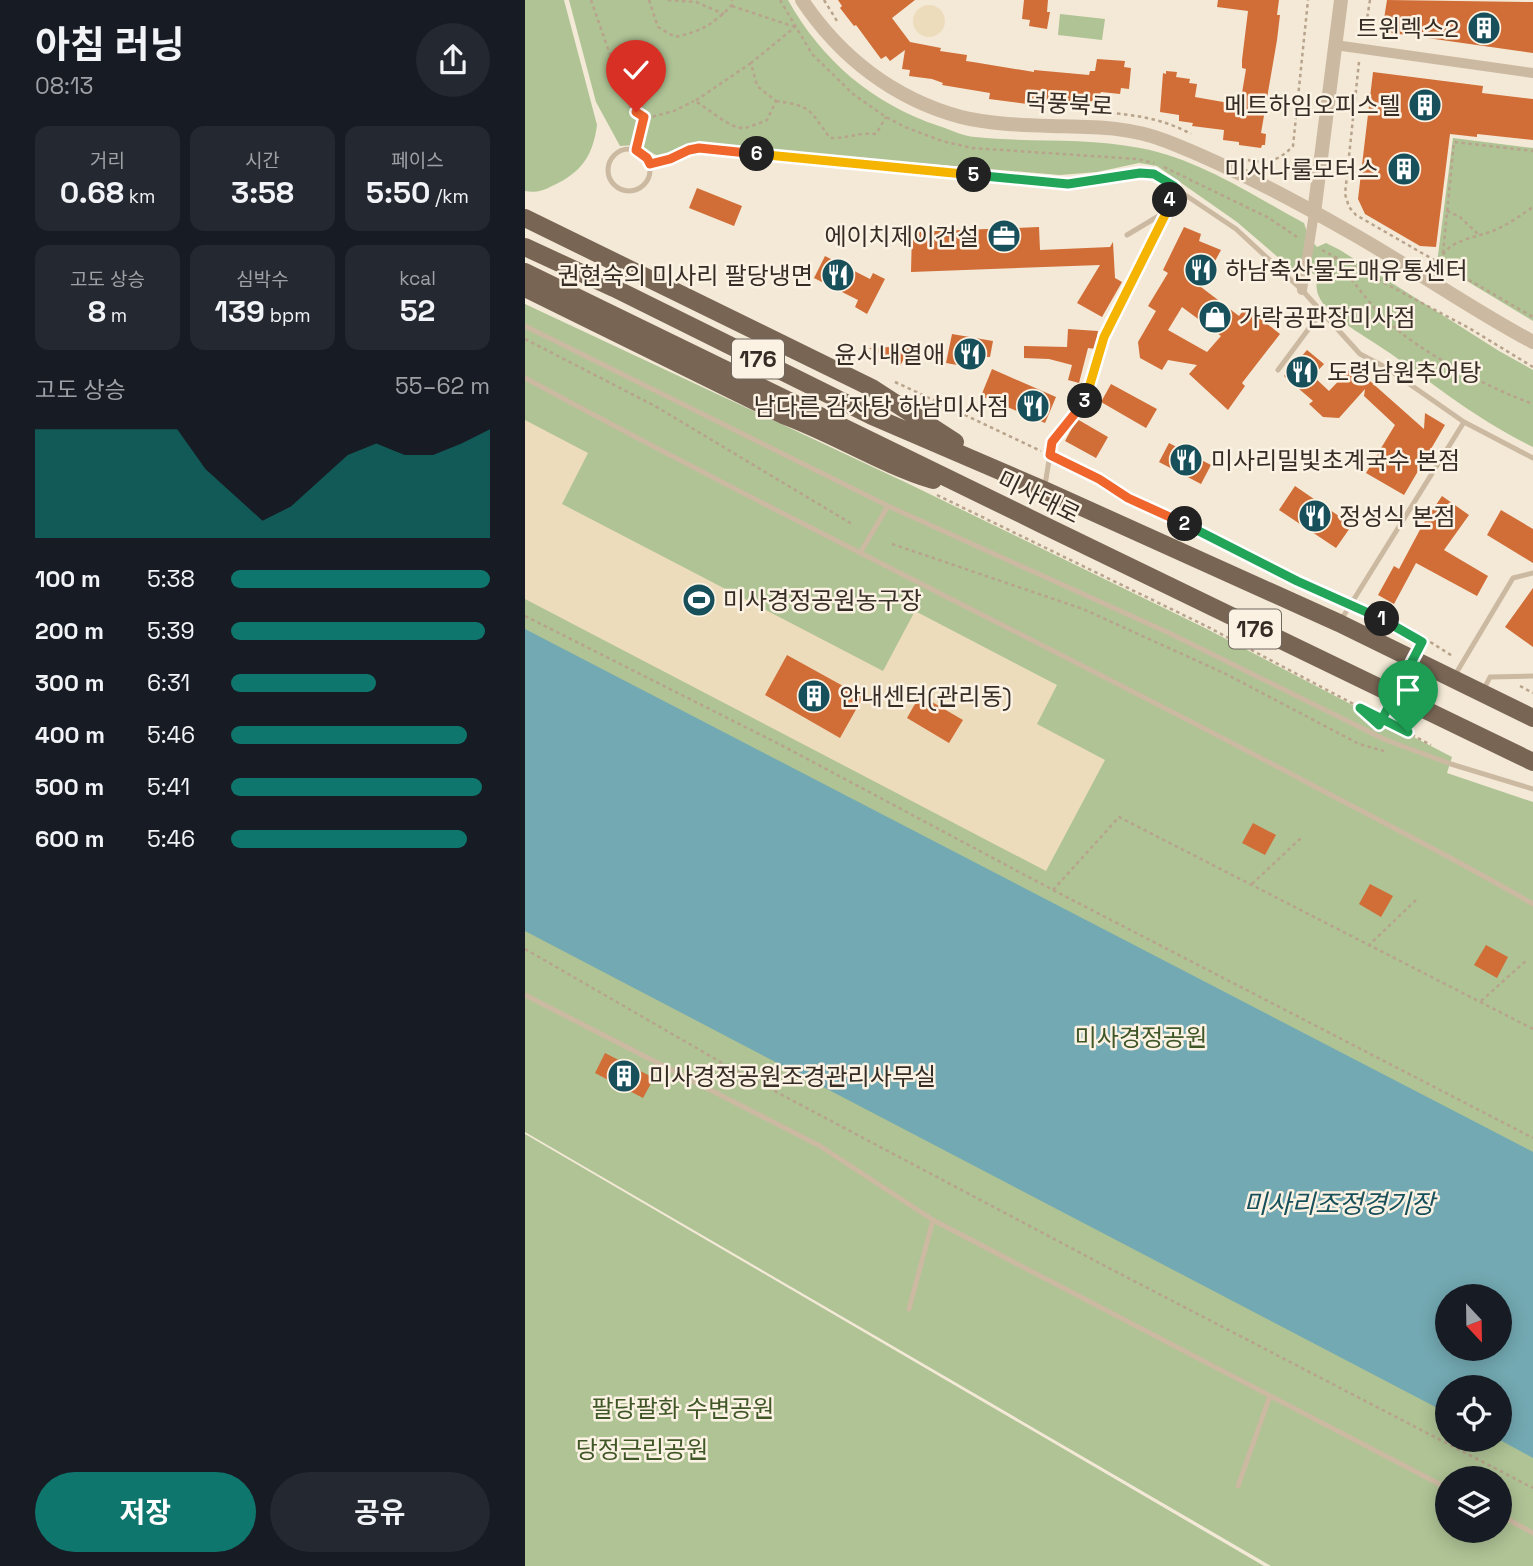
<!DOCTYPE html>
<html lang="ko">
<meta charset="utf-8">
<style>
:root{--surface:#171b24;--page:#242831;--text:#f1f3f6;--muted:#9ea1a6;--accent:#0f766e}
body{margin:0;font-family:"Space Grotesk","Noto Sans KR",sans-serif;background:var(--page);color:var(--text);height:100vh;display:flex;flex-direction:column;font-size:26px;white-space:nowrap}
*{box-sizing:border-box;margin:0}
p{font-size:23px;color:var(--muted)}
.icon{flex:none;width:38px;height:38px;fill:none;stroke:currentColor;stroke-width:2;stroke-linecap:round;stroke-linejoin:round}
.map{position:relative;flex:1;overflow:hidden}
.drawer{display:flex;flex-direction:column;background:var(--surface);width:525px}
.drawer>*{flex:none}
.needle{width:46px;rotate:158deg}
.fabs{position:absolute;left:910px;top:1284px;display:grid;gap:14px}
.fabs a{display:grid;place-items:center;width:77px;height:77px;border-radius:50%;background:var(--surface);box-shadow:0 4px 18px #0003;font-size:35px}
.pin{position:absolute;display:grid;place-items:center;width:60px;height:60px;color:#fff;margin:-72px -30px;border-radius:50% 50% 50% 0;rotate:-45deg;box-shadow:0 0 7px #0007}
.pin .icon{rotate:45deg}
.km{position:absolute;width:35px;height:35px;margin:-18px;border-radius:50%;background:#222;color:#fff;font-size:19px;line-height:35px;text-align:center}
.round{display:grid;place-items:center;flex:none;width:74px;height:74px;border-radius:37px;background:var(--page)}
.headline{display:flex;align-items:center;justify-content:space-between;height:119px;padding:0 35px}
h1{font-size:38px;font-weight:700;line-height:52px}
.metrics{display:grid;grid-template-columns:repeat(3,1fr);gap:10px;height:119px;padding:7px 35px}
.metrics div{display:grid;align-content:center;border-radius:14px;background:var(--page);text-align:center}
.metrics b{font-size:30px;font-weight:700}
.metrics small{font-size:19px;font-weight:400}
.metrics p{font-size:19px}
.chart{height:196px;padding:14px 35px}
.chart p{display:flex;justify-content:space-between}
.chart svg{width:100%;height:126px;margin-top:7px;fill:var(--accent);opacity:.7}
.action{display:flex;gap:14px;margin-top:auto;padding:14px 35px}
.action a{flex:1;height:80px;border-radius:42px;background:var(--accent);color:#fff;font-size:28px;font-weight:700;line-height:80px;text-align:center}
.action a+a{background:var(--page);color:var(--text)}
ul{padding:0 35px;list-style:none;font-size:23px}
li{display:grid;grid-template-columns:112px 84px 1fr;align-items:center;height:52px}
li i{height:18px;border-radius:9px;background:var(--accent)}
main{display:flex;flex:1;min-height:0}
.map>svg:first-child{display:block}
</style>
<main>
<section class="drawer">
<div class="headline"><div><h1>아침 러닝</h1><p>08:13</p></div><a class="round"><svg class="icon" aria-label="share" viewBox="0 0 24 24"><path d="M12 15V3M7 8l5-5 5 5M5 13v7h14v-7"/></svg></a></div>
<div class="metrics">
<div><p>거리</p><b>0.68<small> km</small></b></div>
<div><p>시간</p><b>3:58</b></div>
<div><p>페이스</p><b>5:50<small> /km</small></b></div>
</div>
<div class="metrics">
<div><p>고도 상승</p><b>8<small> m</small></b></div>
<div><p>심박수</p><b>139<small> bpm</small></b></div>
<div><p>kcal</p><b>52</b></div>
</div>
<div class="chart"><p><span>고도 상승</span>55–62 m</p>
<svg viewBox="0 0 160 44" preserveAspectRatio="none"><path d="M0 44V6L10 6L20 6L30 6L40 6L50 6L60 20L70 29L80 38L90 33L100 24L110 15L120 11L130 15L140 15L150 11L160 6V44z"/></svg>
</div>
<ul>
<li><b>100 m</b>5:38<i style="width:100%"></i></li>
<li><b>200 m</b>5:39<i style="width:98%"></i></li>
<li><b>300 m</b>6:31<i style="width:56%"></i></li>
<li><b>400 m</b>5:46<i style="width:91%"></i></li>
<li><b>500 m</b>5:41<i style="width:97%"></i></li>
<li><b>600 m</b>5:46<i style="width:91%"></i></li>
</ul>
<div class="action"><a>저장</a><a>공유</a></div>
</section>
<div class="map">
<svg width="1008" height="1566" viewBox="0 0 1008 1566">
<rect width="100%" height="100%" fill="#f3e9d6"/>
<path fill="#afc395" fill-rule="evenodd" d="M0,0H39L72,125C68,156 56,173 27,186C18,191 10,193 0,191Z
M44,0H263C297,61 348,104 414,126C426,130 438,136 450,137C505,143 560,137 615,148C674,159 727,195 779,223L784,238L792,247L801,243L815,250L974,351L1008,370V447C955,421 916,390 869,356C850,342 810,321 797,302C791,293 791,287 792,277L779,266L769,271L712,222L632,166L614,163L572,172L535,175L174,145L163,146L136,157L109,145L95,146L71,102Z
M535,14L580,19L577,40L533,35Z
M928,138L1008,148V321L912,263Z
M0,304L384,484L680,628L927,757L922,773L1008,802V1566H746L0,1132ZM922,1297H975V1349H922ZM922,1388H975V1440H922ZM922,1479H975V1531H922Z
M0,1134L739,1566H0Z"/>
<path fill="#eddcbc" d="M388 21a16 16 0 1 1 32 0a16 16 0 1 1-32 0Z
M0,420L63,453L37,504L358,671L390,611L532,685L512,724L580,760L521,871L0,599Z"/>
<path fill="#73a9b2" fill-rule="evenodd" d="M0,629L1008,1152V1458L975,1440V1388H922V1413L0,931ZM922,1297H975V1349H922Z"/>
<path fill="#d16d37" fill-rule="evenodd" d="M313,0H390L367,18L385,42L416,48L415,51L442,55L441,61L448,62L509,72V70L564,75L565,71H570L572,59L600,61L599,67L606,68L604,89L596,88L595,94L576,92L572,102L558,100V103L526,99L518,100L517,106L464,99L465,93L417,85L418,83L407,79L384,76L385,70L377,69L380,50L365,61L361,56L356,59L331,25L329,26L315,8L317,6Z
M499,0H523L522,12H525L522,29L504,26L505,20L497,19Z
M693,0H754L752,15H755L752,40L736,133L741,134L740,145H737L736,148L714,145V142L698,140L699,130L667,126L668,123L654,121V115L635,112L638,73L641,74V71L652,72L651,77L665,79L664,83L672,84L670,97L715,105L721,69L717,68V60L723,11L692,7Z
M862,0L1008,2V53L867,33L858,25Z
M848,72L958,86L957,93L1008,99V140L952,134V137L925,134L911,247L895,246L840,214L833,199Z
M172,188L217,206L209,226L164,208Z
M514,227L515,250L585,247L588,242L590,278L597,282L577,317L552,303L575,265L386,272L387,232Z
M659,227L676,234L674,241L696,250L676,287L714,316L721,307L755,334L717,383L720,386L703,410L664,374L672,365L643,360L637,370L615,358L613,342L631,311L623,306L643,273L638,270ZM657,307L696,336L682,352L643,330Z
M300,256L345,279L348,273L360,279L342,314L330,307L333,300L289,278Z
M543,329L573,331L570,349L563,348L554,383L543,380L547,365L524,359L499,358V346L542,347Z
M427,334L468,341L465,357L436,356L455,364L454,369L421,363Z
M386,346L375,366L344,348Z
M782,350L799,364L788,376L804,391L828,366L899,429L900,413L920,425L879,495L841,473L870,425L839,396L840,389L814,418L798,417L784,404L788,401L759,376Z
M467,369L531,397L520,423L456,396Z
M586,384L632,409L621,428L576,402Z
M552,419L583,437L571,458L540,441Z
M644,443L686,465L676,484L634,462Z
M770,486L827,525L811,548L754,510Z
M917,496L944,515L919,550L963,576L952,596L891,563L869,604L853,595L869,566L874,569L898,524Z
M976,510L1008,529V563L962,535Z
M1008,588V647L980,627Z
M262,655L338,697L315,738L240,695Z
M395,695L438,720L424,743L382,718Z
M728,823L751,835L740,855L717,843Z
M845,884L868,896L856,917L834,904Z
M961,945L983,957L972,978L949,965Z
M80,1053L129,1078L118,1098L70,1073Z"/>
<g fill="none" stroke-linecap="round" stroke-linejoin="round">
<path stroke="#b8a38c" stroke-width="2.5" stroke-dasharray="3.5 3.5" stroke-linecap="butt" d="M66,0L100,98L106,108L122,118L149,111L169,101
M124,0L133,27L150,37C177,31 187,25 207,5V0
M143,0L171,2L199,14
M255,0L287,54L328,94L361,117L380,127L417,141L447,148L612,159L629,163
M299,0L312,21
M207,6L270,27
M839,38L845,0
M834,62L820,194L824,207L831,215L1008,317
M226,63L170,101C183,108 206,130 220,128C227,126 235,123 242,120L251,101L232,86L226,63L270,27
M251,101C288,106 284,110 305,138C321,139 334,132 351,134L361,117
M585,113C613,115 641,120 666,134
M111,150L119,119
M723,160C742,164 754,161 768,146L783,0
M639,167L744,218L772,237
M922,211L935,217L954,235
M797,250L944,328L1008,367
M918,253L929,142L1008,151
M809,257C826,278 841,300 860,319C894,352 964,388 1008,404
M915,261C922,239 952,238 970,230C984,224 996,215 1008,207
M0,339L130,406L327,524
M370,382L516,451
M535,460L574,479L603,498L648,518L772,581L817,600
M412,495L681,626L906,745
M367,544L558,609L701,674L834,744L859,751
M836,609L888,631L929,657
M0,616L256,745L528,890L1008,1138
M860,621L897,642
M995,686L1008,693
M839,711L852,723
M727,884L776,838
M528,890L594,817L1008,1029
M843,946L891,900
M0,949L206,1068L582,1267L1008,1488
M956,1001L1003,959"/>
<path stroke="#ccb9a2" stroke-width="5" d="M83 170a21 21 0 1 1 42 0a21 21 0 1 1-42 0Z
M125,164L174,148L543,184L615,173L629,174L711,229L777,290L835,354L860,367L939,422L1008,458
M602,235L642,211
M0,326L363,506L642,632L861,740L926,764L1008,789
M753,370L797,311
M0,378C260,519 526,646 787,785C861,824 936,862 1008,904
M520,485L527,442L560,401L579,337L642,211L649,186
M335,553L363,506
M816,620L939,422
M930,675L988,578L1008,573
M959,689L965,677L1008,676
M0,995L295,1146L408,1220L922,1488
M384,1309L408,1220
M713,1486L745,1396
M975,1515L1008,1533"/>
<path stroke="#ccb9a2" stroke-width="10" d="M810,45L1008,73
M777,290L789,213"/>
<path stroke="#ccb9a2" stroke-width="14" d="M277,0C315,57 369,99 436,117C464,124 496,125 526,126C565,127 603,126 641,141C703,165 763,197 821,230C884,265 944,308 1008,342
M789,213L816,0"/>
<path stroke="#796554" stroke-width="18" d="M0,218L347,388L430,442
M0,247L89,288L347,416L519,490L814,623L1008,718
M0,272C336,435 671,601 1008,762
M0,288L258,415C310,434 356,464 408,480"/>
<path stroke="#b8a38c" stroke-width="2.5" stroke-dasharray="3.5 3.5" stroke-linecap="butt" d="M854,725L897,642"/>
</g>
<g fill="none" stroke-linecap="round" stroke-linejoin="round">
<defs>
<path id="split-1" d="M857,619L897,642L854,725L835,708L883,732"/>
<path id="split-2" d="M660,524L772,581L857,619"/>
<path id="split-3" d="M560,401L527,442L525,455L574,479L603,498L660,524"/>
<path id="split-4" d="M560,401L579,337L642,211L645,200"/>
<path id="split-5" d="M449,175L543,184L615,173L629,174L649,186L645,200"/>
<path id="split-6" d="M232,154L449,175"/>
<path id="split-7" d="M111,112L119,117L111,150L122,158L125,164L145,159L164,150L174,148L232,154"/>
</defs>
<use href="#split-1" stroke="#fff" stroke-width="14"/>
<use href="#split-2" stroke="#fff" stroke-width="14"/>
<use href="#split-3" stroke="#fff" stroke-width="14"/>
<use href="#split-4" stroke="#fff" stroke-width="14"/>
<use href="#split-5" stroke="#fff" stroke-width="14"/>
<use href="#split-6" stroke="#fff" stroke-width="14"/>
<use href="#split-7" stroke="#fff" stroke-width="14"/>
<use href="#split-1" stroke="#22a559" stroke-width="9"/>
<use href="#split-2" stroke="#22a559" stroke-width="9"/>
<use href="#split-3" stroke="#f0652b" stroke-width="9"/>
<use href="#split-4" stroke="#f5b400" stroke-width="9"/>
<use href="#split-5" stroke="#22a559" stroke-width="9"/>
<use href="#split-6" stroke="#f5b400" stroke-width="9"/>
<use href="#split-7" stroke="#f0652b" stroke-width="9"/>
</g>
<defs>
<symbol id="building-disc" viewBox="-11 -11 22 22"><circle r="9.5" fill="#174f5a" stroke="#fbf2e3"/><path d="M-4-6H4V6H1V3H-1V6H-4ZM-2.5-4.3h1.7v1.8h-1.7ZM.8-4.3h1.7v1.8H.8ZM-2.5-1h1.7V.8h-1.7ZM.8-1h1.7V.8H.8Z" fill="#fff"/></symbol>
<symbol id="office-disc" viewBox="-11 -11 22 22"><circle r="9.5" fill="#174f5a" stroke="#fbf2e3"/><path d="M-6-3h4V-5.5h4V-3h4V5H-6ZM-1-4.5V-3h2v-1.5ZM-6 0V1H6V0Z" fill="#fff"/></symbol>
<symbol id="restaurant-disc" viewBox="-11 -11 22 22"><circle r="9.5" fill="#174f5a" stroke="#fbf2e3"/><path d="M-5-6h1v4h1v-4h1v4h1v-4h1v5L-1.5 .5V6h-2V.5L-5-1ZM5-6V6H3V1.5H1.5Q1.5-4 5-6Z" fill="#fff"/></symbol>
<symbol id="shop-disc" viewBox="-11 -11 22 22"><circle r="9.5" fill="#174f5a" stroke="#fbf2e3"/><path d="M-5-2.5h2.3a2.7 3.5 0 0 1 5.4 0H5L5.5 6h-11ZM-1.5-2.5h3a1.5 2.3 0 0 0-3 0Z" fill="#fff"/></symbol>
<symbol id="stadium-disc" viewBox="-11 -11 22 22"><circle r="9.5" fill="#174f5a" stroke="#fbf2e3"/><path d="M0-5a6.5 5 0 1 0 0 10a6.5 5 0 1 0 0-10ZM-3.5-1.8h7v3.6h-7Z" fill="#fff"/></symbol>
</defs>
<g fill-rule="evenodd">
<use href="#building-disc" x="940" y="9" width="38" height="38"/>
<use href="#building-disc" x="881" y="86" width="38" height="38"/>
<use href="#building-disc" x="860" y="150" width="38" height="38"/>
<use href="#office-disc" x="460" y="217" width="38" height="38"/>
<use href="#restaurant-disc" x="657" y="251" width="38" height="38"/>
<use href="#restaurant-disc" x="294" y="256" width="38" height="38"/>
<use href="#shop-disc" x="671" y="298" width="38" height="38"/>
<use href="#restaurant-disc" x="426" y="335" width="38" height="38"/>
<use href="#restaurant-disc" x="758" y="353" width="38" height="38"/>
<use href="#restaurant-disc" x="489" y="387" width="38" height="38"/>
<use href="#restaurant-disc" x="642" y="441" width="38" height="38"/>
<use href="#restaurant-disc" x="771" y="497" width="38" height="38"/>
<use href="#stadium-disc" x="155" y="581" width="38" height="38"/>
<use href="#building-disc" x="270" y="677" width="38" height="38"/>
<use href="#building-disc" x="80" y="1057" width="38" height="38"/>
</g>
<g text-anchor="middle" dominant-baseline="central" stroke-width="5" stroke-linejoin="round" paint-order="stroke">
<g fill="#fbf2e3" stroke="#70675e" stroke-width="2">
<rect x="207" y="339.5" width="52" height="39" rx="5"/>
<rect x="704" y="609.5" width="52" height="39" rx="5"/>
</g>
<g font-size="23" font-weight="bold" fill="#352c25">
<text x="233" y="359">176</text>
<text x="730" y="629">176</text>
</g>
<g font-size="24" fill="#352c25" stroke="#fbf2e3" text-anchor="start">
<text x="934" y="28" text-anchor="end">트윈렉스2</text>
<text x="876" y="105" text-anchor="end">메트하임오피스텔</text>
<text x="854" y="169" text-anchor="end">미사나룰모터스</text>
<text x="454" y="236" text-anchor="end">에이치제이건설</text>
<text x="700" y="270">하남축산물도매유통센터</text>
<text x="288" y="275" text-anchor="end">권현숙의 미사리 팔당냉면</text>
<text x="714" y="317">가락공판장미사점</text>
<text x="420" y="354" text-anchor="end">윤시내열애</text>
<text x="802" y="372">도령남원추어탕</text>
<text x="484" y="406" text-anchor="end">남다른 감자탕 하남미사점</text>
<text x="686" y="460">미사리밀빛초계국수 본점</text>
<text x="814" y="516">정성식 본점</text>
<text x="198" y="600">미사경정공원농구장</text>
<text x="314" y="696">안내센터(관리동)</text>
<text x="124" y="1076">미사경정공원조경관리사무실</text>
</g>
<g font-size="24" fill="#352c25" stroke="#fbf2e3">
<text transform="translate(544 104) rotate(3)">덕풍북로</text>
<text transform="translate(514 497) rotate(26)">미사대로</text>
</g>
<g font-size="24" fill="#3f5627" stroke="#fbf2e3">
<text x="616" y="1037">미사경정공원</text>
<text x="158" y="1408">팔당팔화 수변공원</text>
<text x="117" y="1449">당정근린공원</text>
</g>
<g font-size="26" font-style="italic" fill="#174f5a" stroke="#fbf2e3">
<text x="814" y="1204">미사리조정경기장</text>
</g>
</g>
</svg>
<div class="fabs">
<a><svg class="needle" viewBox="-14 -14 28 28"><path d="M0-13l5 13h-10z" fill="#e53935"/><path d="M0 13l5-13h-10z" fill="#9ea1a6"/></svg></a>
<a><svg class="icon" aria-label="locate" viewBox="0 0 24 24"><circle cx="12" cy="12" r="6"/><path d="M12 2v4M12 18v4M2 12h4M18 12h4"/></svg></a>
<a><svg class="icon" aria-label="layers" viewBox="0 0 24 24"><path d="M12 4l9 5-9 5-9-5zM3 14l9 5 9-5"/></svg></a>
</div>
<div class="pin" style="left:883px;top:732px;background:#1e9e55"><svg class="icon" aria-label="arrive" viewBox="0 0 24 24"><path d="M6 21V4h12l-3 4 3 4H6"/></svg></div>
<div class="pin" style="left:111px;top:112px;background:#d93025"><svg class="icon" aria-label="check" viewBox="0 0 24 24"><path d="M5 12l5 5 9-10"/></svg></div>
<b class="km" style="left:857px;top:619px">1</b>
<b class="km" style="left:660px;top:524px">2</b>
<b class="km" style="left:560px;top:401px">3</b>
<b class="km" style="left:645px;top:200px">4</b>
<b class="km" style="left:449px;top:175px">5</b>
<b class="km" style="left:232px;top:154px">6</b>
</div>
</main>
